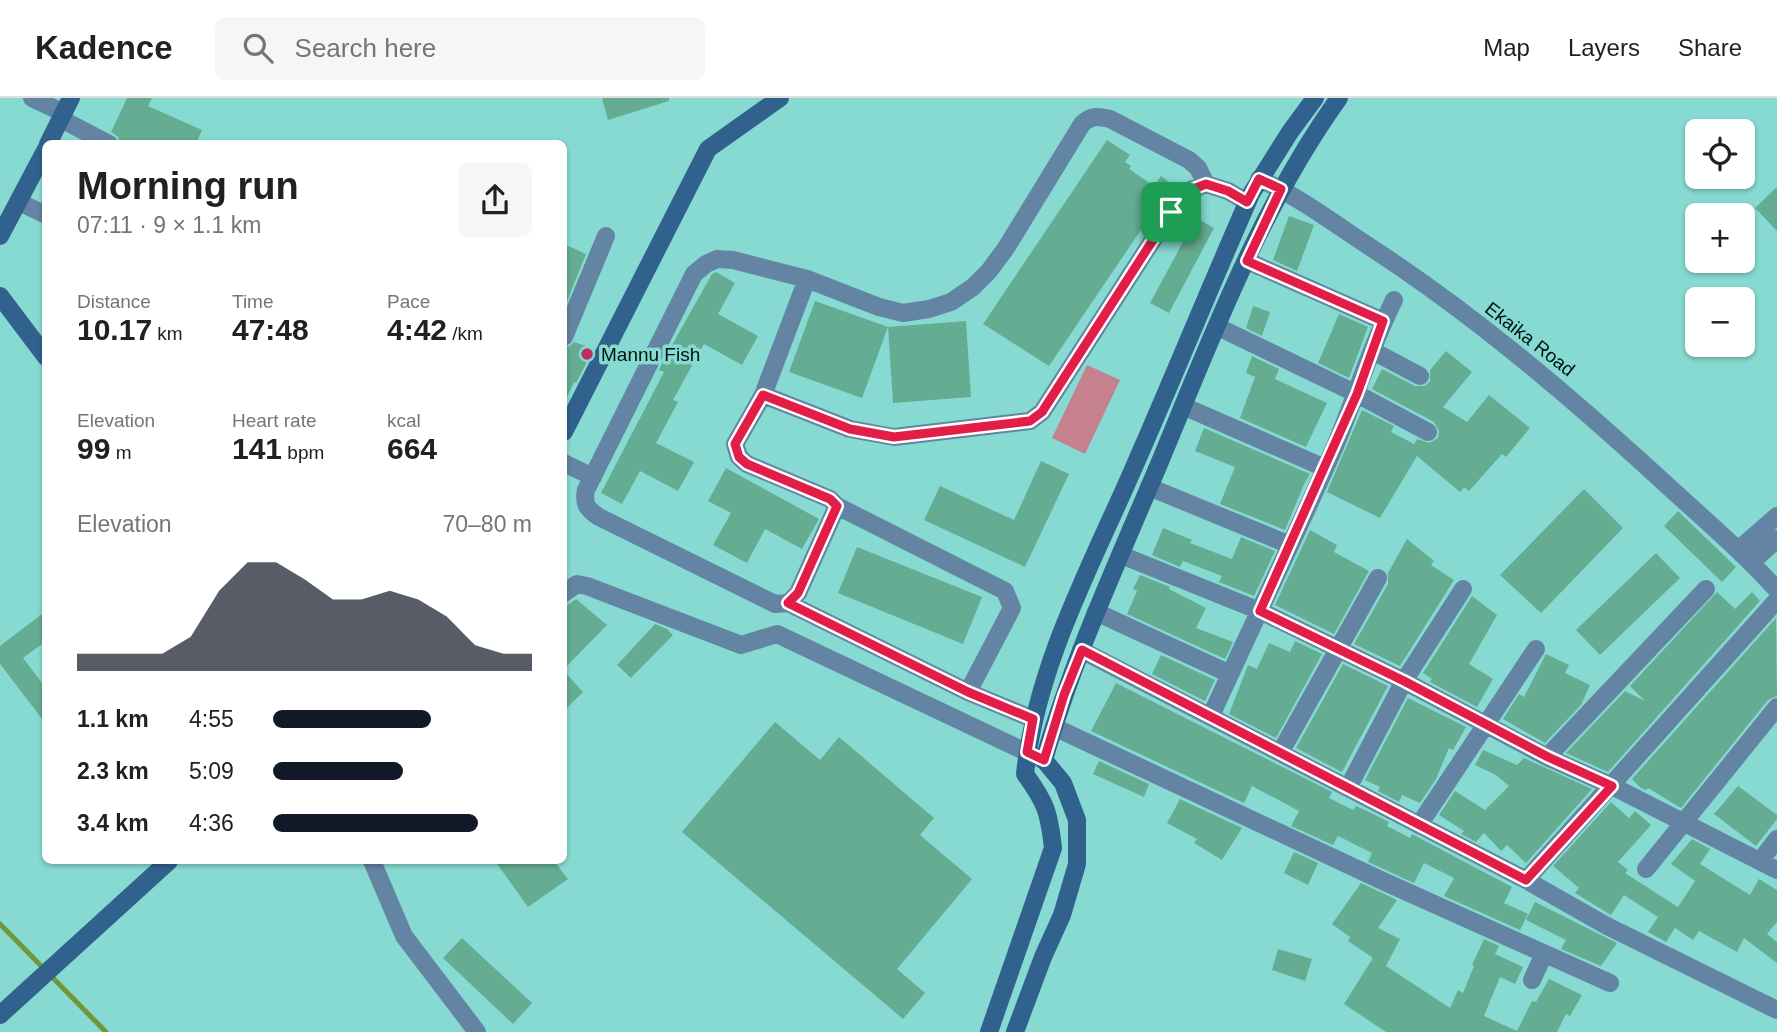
<!DOCTYPE html>
<meta charset="utf-8">
<style>
:root{--surface:#fff;--page:#f6f6f6;--text:#202124;--muted:#757577;--line:#e0e0e0;--accent:#111827}
body{margin:0;font-family:Helvetica,sans-serif;background:var(--page);color:var(--text);height:100vh;display:flex;flex-direction:column;font-size:26px;white-space:nowrap}
*{box-sizing:border-box;margin:0}
p{font-size:23px;color:var(--muted)}
.icon{flex:none;width:38px;height:38px;fill:none;stroke:currentColor;stroke-width:2;stroke-linecap:round;stroke-linejoin:round}
.map{position:relative;flex:1;overflow:hidden}
.side{position:absolute;left:42px;top:42px;width:525px;height:724px;display:flex;flex-direction:column;background:var(--surface);border-radius:10px;box-shadow:0 2px 5px #0004}
.side>*{flex:none}
.buttons{position:absolute;left:1685px;top:21px;display:grid;gap:14px}
.buttons a{display:grid;place-items:center;width:70px;height:70px;border-radius:10px;background:var(--surface);box-shadow:0 2px 5px #0004;font-size:35px}
.pin{position:absolute;display:grid;place-items:center;width:60px;height:60px;color:#fff;margin:-30px;border-radius:14px;box-shadow:0 4px 10px #0006}
.round{display:grid;place-items:center;flex:none;width:74px;height:74px;border-radius:10px;background:var(--page)}
.summary{display:flex;align-items:center;justify-content:space-between;height:119px;padding:0 35px}
h1{font-size:38px;font-weight:800;line-height:52px}
.figures{display:grid;grid-template-columns:repeat(3,1fr);gap:10px;height:119px;padding:7px 35px}
.figures div{display:grid;align-content:center}
.figures b{font-size:30px;font-weight:800}
.figures small{font-size:19px;font-weight:400}
.figures p{font-size:19px}
.chart{height:196px;padding:14px 35px}
.chart p{display:flex;justify-content:space-between}
.chart svg{width:100%;height:126px;margin-top:7px;fill:var(--accent);opacity:.7}
ul{padding:0 35px;list-style:none;font-size:23px}
li{display:grid;grid-template-columns:112px 84px 1fr;align-items:center;height:52px}
li i{height:18px;border-radius:9px;background:var(--accent)}
header{display:flex;align-items:center;gap:42px;box-sizing:border-box;height:98px;padding:0 35px;background:var(--surface);border-bottom:2px solid var(--line)}
header strong{font-size:33px}
nav{display:flex;gap:38px;margin-inline-start:auto;font-size:24px}
.search{width:490px;height:63px;background:var(--page);display:flex;align-items:center;gap:18px;box-sizing:border-box;padding:0 24px;border-radius:10px;color:var(--muted);font-size:26px}
.map>svg:first-child{display:block}
</style>
<header>
<strong>Kadence</strong>
<div class="search"><svg class="icon" aria-label="search" viewBox="0 0 24 24"><circle cx="10" cy="10" r="6"/><path d="M15 15l6 6"/></svg>Search here</div>
<nav><a>Map</a><a>Layers</a><a>Share</a></nav>
</header>
<div class="map">
<svg width="1777" height="934" viewBox="0 0 1777 934">
<rect width="100%" height="100%" fill="#86dad2"/>
<path fill="#c5828e" d="M1087,267L1120,282L1085,356L1052,340Z"/>
<g fill="none" stroke-linecap="round" stroke-linejoin="round">
<path stroke="#719738" stroke-width="5" d="M0,826L106,934"/>
</g>
<path fill="#65ad92" d="M127,0H152L148,8L202,32L196,46H120L118,39L111,34Z
M602,0H669V3L608,22Z
M1107,42L1130,57L1125,64L1131,68L1129,71L1154,88L1161,78L1172,86L1049,268L983,226Z
M1777,89V133L1755,110Z
M1289,118L1314,127L1297,173L1273,162Z
M1196,120L1214,130L1169,215L1150,205Z
M564,146L586,156L564,211Z
M716,174L735,185L718,216L758,238L742,267L704,246L673,302L678,304L656,345L694,364L678,393L640,373L622,406L601,395L664,274L659,272L663,263L712,176Z
M815,203L888,229L862,300L789,274Z
M1253,208L1270,214L1262,238L1246,230Z
M1339,216L1368,229L1349,280L1318,265Z
M966,223L971,299L893,305L888,229Z
M574,244L592,250L585,268L576,285L574,284L564,306V250L570,248Z
M1446,253L1472,274L1443,309L1467,324L1489,297L1530,330L1506,359L1502,356L1469,393L1464,389L1460,394L1417,358L1380,420L1327,394L1362,312L1394,328L1391,334L1414,346L1417,341L1429,345L1438,340L1439,333L1434,324L1372,291L1382,271L1415,288H1425L1430,283V272Z
M1252,258L1279,271L1275,281L1327,305L1306,349L1240,320L1255,279L1246,275Z
M1204,330L1310,376L1305,384L1285,432L1220,406L1235,369L1195,353Z
M1041,363L1069,376L1025,469L924,422L940,388L1014,422Z
M726,370L819,421L802,451L765,431L747,465L713,447L731,415L708,403Z
M1584,391L1623,430L1541,515L1500,477Z
M1678,413L1736,469L1722,484L1664,428Z
M1163,430L1192,442L1190,445L1232,461L1241,439L1275,453L1254,498L1219,484L1222,478L1183,463L1180,469L1152,457Z
M1310,432L1337,447L1334,454L1369,473L1334,536L1275,507Z
M1407,441L1434,463L1431,467L1454,482L1400,568L1354,546L1388,486V475Z
M857,449L982,499L963,546L838,495Z
M1656,455L1680,480L1600,557L1576,532Z
M1140,477L1170,489L1169,491L1206,510L1196,530L1233,544L1225,561L1127,516L1137,493L1133,491Z
M1717,494L1735,511L1752,494L1760,503L1608,674L1566,655L1625,593L1645,603L1630,588Z
M1472,498L1497,517L1469,566L1493,581L1477,609L1430,584L1432,581L1423,575Z
M576,501L607,527L564,571V510Z
M46,513V543L23,560L46,590V626L0,566V548Z
M1776,520L1777,598L1768,602L1681,710L1648,690L1646,692L1641,690L1632,681Z
M655,526L667,531L673,537L631,580L617,567Z
M1295,543L1322,556L1276,640L1229,616L1248,567L1257,571L1269,545L1290,554Z
M1546,556L1569,567L1565,575L1590,587L1581,607L1545,645L1503,621L1519,596L1524,599Z
M1161,557L1215,582L1205,603L1152,576Z
M1343,566L1388,588L1342,674L1296,650Z
M564,573L583,594L564,613Z
M1116,585L1332,694L1329,700L1353,712L1356,708L1367,713L1389,724L1387,728L1410,740L1412,736L1512,789L1504,805L1528,816L1520,832L1444,798L1454,780L1424,765L1414,785L1368,764L1372,755L1338,738L1333,747L1291,728L1299,713L1252,688L1244,705L1091,633Z
M1408,600L1466,629L1453,652L1449,650L1436,681L1420,705L1402,697L1399,704L1378,693L1380,689L1365,682Z
M775,624L820,662L839,639L934,720L920,737L972,781L897,871L925,895L903,921L682,734Z
M1483,652L1517,667L1524,660L1592,691L1526,765L1507,747L1501,753L1484,735L1476,744L1461,736L1464,733L1439,717L1455,693L1485,712L1509,688L1496,677L1475,667Z
M1099,663L1149,686L1144,699L1093,676Z
M1738,688L1777,717V721L1756,748L1714,716Z
M1180,701L1242,730L1222,762L1194,745L1197,741L1167,725Z
M1611,704L1629,720L1635,713L1651,727L1618,764L1628,772L1625,775L1678,809L1695,783L1671,766L1692,741L1710,751L1700,766L1750,797L1759,781L1777,792V824L1767,836L1777,844V865L1744,840L1737,854L1699,833L1693,842L1675,830L1666,844L1648,834L1658,819L1624,797L1611,817L1575,795L1579,790L1553,768Z
M1294,754L1318,765L1308,787L1284,775Z
M495,763H554L568,781L528,809Z
M1361,785L1397,802L1378,830L1400,841L1386,868L1450,910L1458,892L1463,895L1474,868L1472,867L1484,841L1499,848L1495,856L1523,869L1515,886L1500,879L1484,918L1517,933L1532,903L1536,904L1549,881L1582,897L1570,918L1566,916L1557,934H1386L1344,906L1373,860L1348,843L1350,839L1332,826Z
M1535,804L1617,845L1601,868L1561,851L1566,842L1526,822Z
M462,840L532,905L513,926L443,860Z
M1278,851L1312,861L1305,883L1272,872Z"/>
<g fill="none" stroke-linecap="round" stroke-linejoin="round">
<path stroke="#6484a3" stroke-width="18" d="M32,0L64,15
M61,21L109,46
M1259,81C1298,98 1332,124 1367,147C1472,215 1566,295 1658,379C1698,416 1740,451 1777,492
M19,104L46,117
M1247,163L1383,223
M1218,229L1357,296L1428,334
M564,239L606,138
M1373,253L1420,278
M763,297L807,181
M1183,308L1325,370
M564,365L593,379
M1149,389L1290,447
M837,408L1005,493L1012,510L968,594
M1738,452L1777,418
M1121,457L1260,513L1404,583L1547,659L1612,688L1777,772
M1752,464L1777,441
M564,495L577,486L587,488L741,547L777,536L1041,661
M788,505L798,495L837,408L830,401L747,366L739,359L735,346L763,297L850,331L894,339L1030,323L1042,314L1171,114L1188,93L1206,86L1228,93L1247,104
M1096,514L1230,576
M1081,552L1526,782L1607,828L1777,912
M1211,618C1252,527 1296,438 1336,346C1356,298 1371,248 1394,202
M1033,621L968,594L788,505L775,506L599,419C587,411 583,406 586,392L694,176L706,166L717,161L733,162L807,181L879,209L903,215L929,211L951,204L973,189L989,173L1006,150L1082,26C1092,17 1098,18 1110,21L1189,62L1198,70L1206,86
M1054,629L1385,784L1610,885
M1280,655L1378,480
M1547,659L1706,491
M1348,690L1404,583L1463,491
M1419,727L1536,551
M372,763L404,838L477,934
M1760,763L1777,741
M1646,771L1777,609
M1526,782L1777,502
M1532,882L1544,856"/>
<path stroke="#31628e" stroke-width="18" d="M48,46L71,0
M0,138L46,51
M0,198L46,259
M564,334L708,51L780,0
M0,917L169,763
M989,934L1053,750C1049,714 1046,705 1025,676C1036,570 1089,472 1131,376C1172,283 1210,189 1251,96L1290,34L1315,0
M1015,934L1043,859L1062,817L1077,766V722L1063,685L1044,662C1073,560 1118,463 1159,366C1211,241 1260,110 1339,0"/>
</g>
<g fill="none" stroke-linecap="round" stroke-linejoin="round">
<defs>
<path id="route" d="M1259,81L1281,91L1247,163L1383,223L1357,296L1260,513L1404,583L1548,659L1612,688L1526,782L1082,552L1064,597L1044,662L1027,654L1033,621L968,594L788,505L798,495L837,408L830,401L747,366L739,359L735,346L763,297L850,331L894,339L1030,323L1042,314L1171,114L1188,93L1206,86L1228,93L1247,104Z"/>
</defs>
<use href="#route" stroke="#fff" stroke-width="14"/>
<use href="#route" stroke="#e11d48" stroke-width="9"/>
</g>
<circle fill="#be2f5a" stroke="#86dad2" stroke-width="2.5" cx="587" cy="256" r="7"/>
<g text-anchor="middle" dominant-baseline="central" stroke-width="7" stroke-linejoin="round" paint-order="stroke">
<g font-size="19" fill="#001311" stroke="#86dad2">
<text transform="translate(1530 241) rotate(38)">Ekaika Road</text>
</g>
<g font-size="19" fill="#001311" stroke="#86dad2" text-anchor="start">
<text x="601" y="256">Mannu Fish</text>
</g>
</g>
</svg>
<div class="buttons">
<a><svg class="icon" aria-label="locate" viewBox="0 0 24 24"><circle cx="12" cy="12" r="6"/><path d="M12 2v4M12 18v4M2 12h4M18 12h4"/></svg></a>
<a>+</a>
<a>−</a>
</div>
<div class="pin" style="left:1171px;top:114px;background:#1e9e55"><svg class="icon" aria-label="arrive" viewBox="0 0 24 24"><path d="M6 21V4h12l-3 4 3 4H6"/></svg></div>
<section class="side">
<div class="summary"><div><h1>Morning run</h1><p>07:11 · 9 × 1.1 km</p></div><a class="round"><svg class="icon" aria-label="share" viewBox="0 0 24 24"><path d="M12 15V3M7 8l5-5 5 5M5 13v7h14v-7"/></svg></a></div>
<div class="figures">
<div><p>Distance</p><b>10.17<small> km</small></b></div>
<div><p>Time</p><b>47:48</b></div>
<div><p>Pace</p><b>4:42<small> /km</small></b></div>
</div>
<div class="figures">
<div><p>Elevation</p><b>99<small> m</small></b></div>
<div><p>Heart rate</p><b>141<small> bpm</small></b></div>
<div><p>kcal</p><b>664</b></div>
</div>
<div class="chart"><p><span>Elevation</span>70–80 m</p>
<svg viewBox="0 0 160 44" preserveAspectRatio="none"><path d="M0 44V38L10 38L20 38L30 38L40 32L50 16L60 6L70 6L80 12L90 19L100 19L110 16L120 19L130 25L140 35L150 38L160 38V44z"/></svg>
</div>
<ul>
<li><b>1.1 km</b>4:55<i style="width:61%"></i></li>
<li><b>2.3 km</b>5:09<i style="width:50%"></i></li>
<li><b>3.4 km</b>4:36<i style="width:79%"></i></li>
</ul>
</section>
</div>
